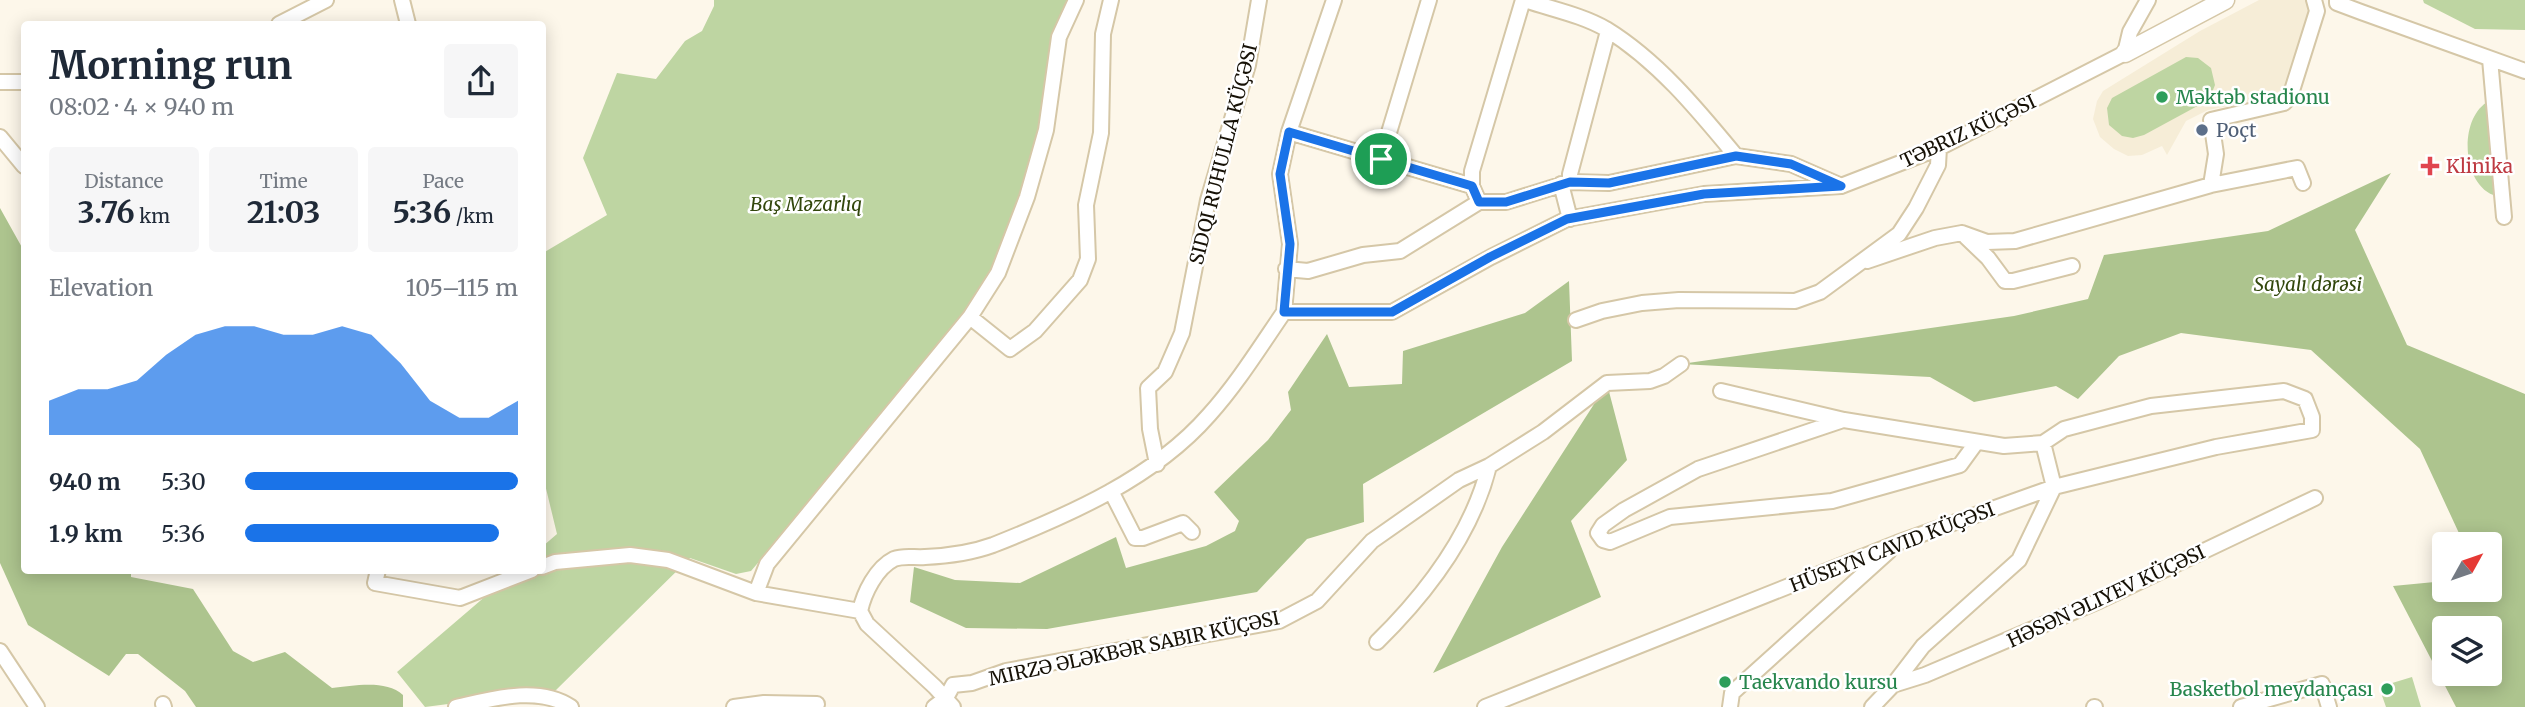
<!DOCTYPE html>
<meta charset="utf-8">
<style>
:root{--surface:#fff;--page:#f6f6f7;--text:#1f2937;--muted:#747a83;--accent:#1a73e8}
body{margin:0;font-family:Merriweather,serif;background:var(--page);color:var(--text);height:100vh;display:flex;flex-direction:column;font-size:26px;white-space:nowrap}
*{box-sizing:border-box;margin:0}
p{font-size:23px;color:var(--muted)}
.icon{flex:none;width:38px;height:38px;fill:none;stroke:currentColor;stroke-width:2;stroke-linecap:round;stroke-linejoin:round}
.map{position:relative;flex:1;overflow:hidden}
.details{position:absolute;left:21px;top:21px;width:525px;height:553px;display:flex;flex-direction:column;background:var(--surface);border-radius:7px;box-shadow:0 4px 18px #0003}
.details>*{flex:none}
.needle{width:46px;rotate:50deg}
.controls{position:absolute;left:2432px;top:532px;display:grid;gap:14px}
.controls a{display:grid;place-items:center;width:70px;height:70px;border-radius:7px;background:var(--surface);box-shadow:0 4px 18px #0003;font-size:35px}
.pin{position:absolute;display:grid;place-items:center;width:60px;height:60px;color:#fff;margin:-30px;border:4px solid #fff;border-radius:50%;box-shadow:0 2px 7px #0007}
.round{display:grid;place-items:center;flex:none;width:74px;height:74px;border-radius:7px;background:var(--page)}
.headline{display:flex;align-items:center;justify-content:space-between;height:119px;padding:0 28px}
h1{font-size:38px;font-weight:700;line-height:52px}
.metrics{display:grid;grid-template-columns:repeat(3,1fr);gap:10px;height:119px;padding:7px 28px}
.metrics div{display:grid;align-content:center;border-radius:7px;background:var(--page);text-align:center}
.metrics b{font-size:30px;font-weight:700}
.metrics small{font-size:19px;font-weight:400}
.metrics p{font-size:19px}
.chart{height:196px;padding:14px 28px}
.chart p{display:flex;justify-content:space-between}
.chart svg{width:100%;height:126px;margin-top:7px;fill:var(--accent);opacity:.7}
ul{padding:0 28px;list-style:none;font-size:23px}
li{display:grid;grid-template-columns:112px 84px 1fr;align-items:center;height:52px}
li i{height:18px;border-radius:9px;background:var(--accent)}
.map>svg:first-child{display:block}
</style>
<div class="map">
<svg width="2525" height="707" viewBox="0 0 2525 707">
<rect width="100%" height="100%" fill="#fdf7ea"/>
<path fill="#f6edd7" d="M2259,0H2309L2314,5L2286,87L2281,95L2208,110L2186,121L2167,155L2162,146L2142,155L2128,156L2114,149L2100,137L2093,119L2097,101L2103,91L2200,31Z"/>
<path fill="#bed5a2" d="M714,0H1070L1043,130L1001,263L972,310L751,571L736,574L690,558L556,690L425,707L397,672L515,571L542,570L543,546L557,534L542,472L543,253L607,215L583,158L617,73L656,79L685,41L702,31L714,6Z
M2423,0H2525V30L2475,29L2424,3Z
M2186,57L2198,58L2211,68L2215,85L2211,95L2203,103L2144,135L2133,138L2122,136L2109,125L2107,108L2112,98Z
M2489,101L2497,196C2462,188 2457,118 2489,101Z
M2412,677L2421,707H2386L2379,687Z"/>
<path fill="#adc48e" fill-rule="evenodd" d="M2391,173L2355,230L2407,345L2525,394V707H2456L2393,586L2445,581V590H2490V544H2464L2420,449L2311,350L2181,333L2119,356L2078,399L2056,386L1974,402L1930,377L1681,364L2014,316L2088,299L2104,255L2268,231ZM2445,628H2490V674H2445Z
M0,208L24,251V570L131,571V577L193,589L233,651L253,662L285,652L332,688C353,686 386,679 403,695V707H196L185,691L138,654H126L109,676L28,625L0,563Z
M1569,281L1572,361L1363,484L1364,522L1307,539L1257,592L1047,629L966,628L910,602L914,567L955,580L1020,583L1116,537L1126,568L1206,546L1235,531L1239,521L1214,492L1268,440L1291,410L1288,392L1327,334L1349,387L1402,384L1403,351L1525,313Z
M1607,384L1627,460L1571,521L1601,597L1433,673L1502,547Z"/>
<g fill="none" stroke-linecap="round" stroke-linejoin="round">
<defs>
<path id="minor" d="M402,0L408,24
M1525,0C1551,9 1582,15 1606,29C1658,61 1698,110 1736,156L1791,164L1839,185
M2337,0V3L2361,12L2525,71
M279,24L326,0
M2490,59L2504,217
M0,82H24
M1289,132L1472,186
M0,137L24,166
M1381,159L1429,0
M1570,182V174L1608,31
M1561,184L1570,219
M2211,185L2216,154L2211,120L2284,103L2290,97L2317,11L2314,0
M1479,202L1472,186V171L1523,0
M1962,233L1987,242L2015,241L2211,185L2297,168L2303,183
M1966,237L1988,258L2005,281H2013L2072,266
M1867,261L1935,238L1962,233
M1286,269L1308,271L1363,255L1400,251L1479,202H1506L1570,182L1609,183L1736,156
M1284,312L1290,244L1280,174L1289,132L1334,0
M970,317L1010,349L1035,331L1080,280L1088,259L1086,205L1101,133L1103,34L1111,0
M1576,320L1602,311L1642,303L1679,300L1795,301L1820,292L1899,234L1916,208L1938,165L1939,148
M1843,420L1698,469L1624,510L1603,525L1598,533L1603,540L1610,542L1670,517L1832,501L1960,465L1976,443
M1157,464L1150,429L1148,388L1165,372L1182,333L1208,200L1248,65L1259,0
M1111,491L1135,538H1143L1183,523L1192,532
M542,567L555,562L630,555L668,560L756,593L860,611L867,624L935,687L953,707
M378,570L375,583L460,598L532,570
M756,593L767,564L970,317L998,273L1027,197L1046,130L1059,37L1076,0
M860,611C864,593 876,568 894,559C904,555 915,558 925,557C948,556 971,553 993,545C1069,515 1154,478 1209,415C1237,384 1260,347 1284,312H1392L1491,257L1567,219L1704,194L1841,186L1939,148L2125,53L2130,32L2148,0
M1377,642C1427,593 1472,534 1489,466
M0,651L37,707
M1893,685L1925,675L2099,601L2315,498
M163,704L164,707
M456,707C491,699 538,685 571,707
M734,707L764,703L817,704
M934,707L946,698L953,685L972,683L1006,671L1279,621L1317,601L1372,541L1459,480L1489,466L1543,432L1607,383L1650,381L1664,376L1681,364
M1485,707L1897,543L2054,487L2216,447L2312,430V417L2305,399L2284,391L2151,406L2064,429L2043,443L2004,446L1844,420L1721,391
M1730,707L1732,693L1889,551
M1872,707L1893,685L1923,646L2019,560L2054,487L2043,443
M2094,707H2095
M2241,707L2322,684L2329,707"/>
<path id="major" d="M2125,53L2225,0"/>
</defs>
<use href="#minor" stroke="#d5c7a7" stroke-width="18"/>
<use href="#major" stroke="#d5c7a7" stroke-width="21"/>
<use href="#minor" stroke="#fff" stroke-width="14"/>
<use href="#major" stroke="#fff" stroke-width="18"/>
</g>
<g fill="none" stroke-linecap="round" stroke-linejoin="round">
<defs>
<path id="route" d="M1289,132L1472,186L1479,202H1506L1570,182L1609,183L1736,156L1791,164L1841,186L1704,194L1567,219L1490,257L1392,312H1284L1290,244L1280,174Z"/>
</defs>
<use href="#route" stroke="#fff" stroke-width="14"/>
<use href="#route" stroke="#1a73e8" stroke-width="9"/>
</g>
<g fill="#2e9e5b" stroke="#fff" stroke-width="2.5">
<circle cx="2162" cy="97" r="7"/>
<circle cx="1725" cy="682" r="7"/>
<circle cx="2387" cy="689" r="7"/>
</g>
<circle fill="#5c6f8a" stroke="#fff" stroke-width="2.5" cx="2202" cy="130" r="7"/>
<path fill="#e0444e" stroke="#fff" stroke-width="2.5" d="M2426.5 155.5h7v7h7v7h-7v7h-7v-7h-7v-7h7z"/>
<g text-anchor="middle" dominant-baseline="central" stroke-width="5" stroke-linejoin="round" paint-order="stroke">
<g font-size="19" fill="#27864d" stroke="#fff" text-anchor="start">
<text x="2176" y="97">Məktəb stadionu</text>
<text x="1739" y="682">Taekvando kursu</text>
<text x="2373" y="689" text-anchor="end">Basketbol meydançası</text>
</g>
<g font-size="19" fill="#4e5e75" stroke="#fff" text-anchor="start">
<text x="2216" y="130">Poçt</text>
</g>
<g font-size="19" fill="#161106" stroke="#fff">
<text transform="translate(1968 131) rotate(-25)">TƏBRIZ KÜÇƏSI</text>
<text transform="translate(1223 154) rotate(-76)">SIDQI RUHULLA KÜÇƏSI</text>
<text transform="translate(1892 547) rotate(-21)">HÜSEYN CAVID KÜÇƏSI</text>
<text transform="translate(2106 596) rotate(-25)">HƏSƏN ƏLIYEV KÜÇƏSI</text>
<text transform="translate(1134 648) rotate(-12)">MIRZƏ ƏLƏKBƏR SABIR KÜÇƏSI</text>
</g>
<g font-size="19" fill="#be3a42" stroke="#fff" text-anchor="start">
<text x="2446" y="166">Klinika</text>
</g>
<g font-size="19" font-style="italic" fill="#32470c" stroke="#fff">
<text x="806" y="204">Baş Məzarlıq</text>
<text x="2308" y="284">Sayalı dərəsi</text>
</g>
</g>
</svg>
<div class="controls">
<a><svg class="needle" viewBox="-14 -14 28 28"><path d="M0-13l5 13h-10z" fill="#e53935"/><path d="M0 13l5-13h-10z" fill="#747a83"/></svg></a>
<a><svg class="icon" aria-label="layers" viewBox="0 0 24 24"><path d="M12 4l9 5-9 5-9-5zM3 14l9 5 9-5"/></svg></a>
</div>
<div class="pin" style="left:1381px;top:159px;background:#1e9e55"><svg class="icon" aria-label="arrive" viewBox="0 0 24 24"><path d="M6 21V4h12l-3 4 3 4H6"/></svg></div>
<section class="details">
<div class="headline"><div><h1>Morning run</h1><p>08:02 · 4 × 940 m</p></div><a class="round"><svg class="icon" aria-label="share" viewBox="0 0 24 24"><path d="M12 15V3M7 8l5-5 5 5M5 13v7h14v-7"/></svg></a></div>
<div class="metrics">
<div><p>Distance</p><b>3.76<small> km</small></b></div>
<div><p>Time</p><b>21:03</b></div>
<div><p>Pace</p><b>5:36<small> /km</small></b></div>
</div>
<div class="chart"><p><span>Elevation</span>105–115 m</p>
<svg viewBox="0 0 160 44" preserveAspectRatio="none"><path d="M0 44V32L10 28L20 28L30 25L40 16L50 9L60 6L70 6L80 9L90 9L100 6L110 9L120 19L130 32L140 38L150 38L160 32V44z"/></svg>
</div>
<ul>
<li><b>940 m</b>5:30<i style="width:100%"></i></li>
<li><b>1.9 km</b>5:36<i style="width:93%"></i></li>
</ul>
</section>
</div>
